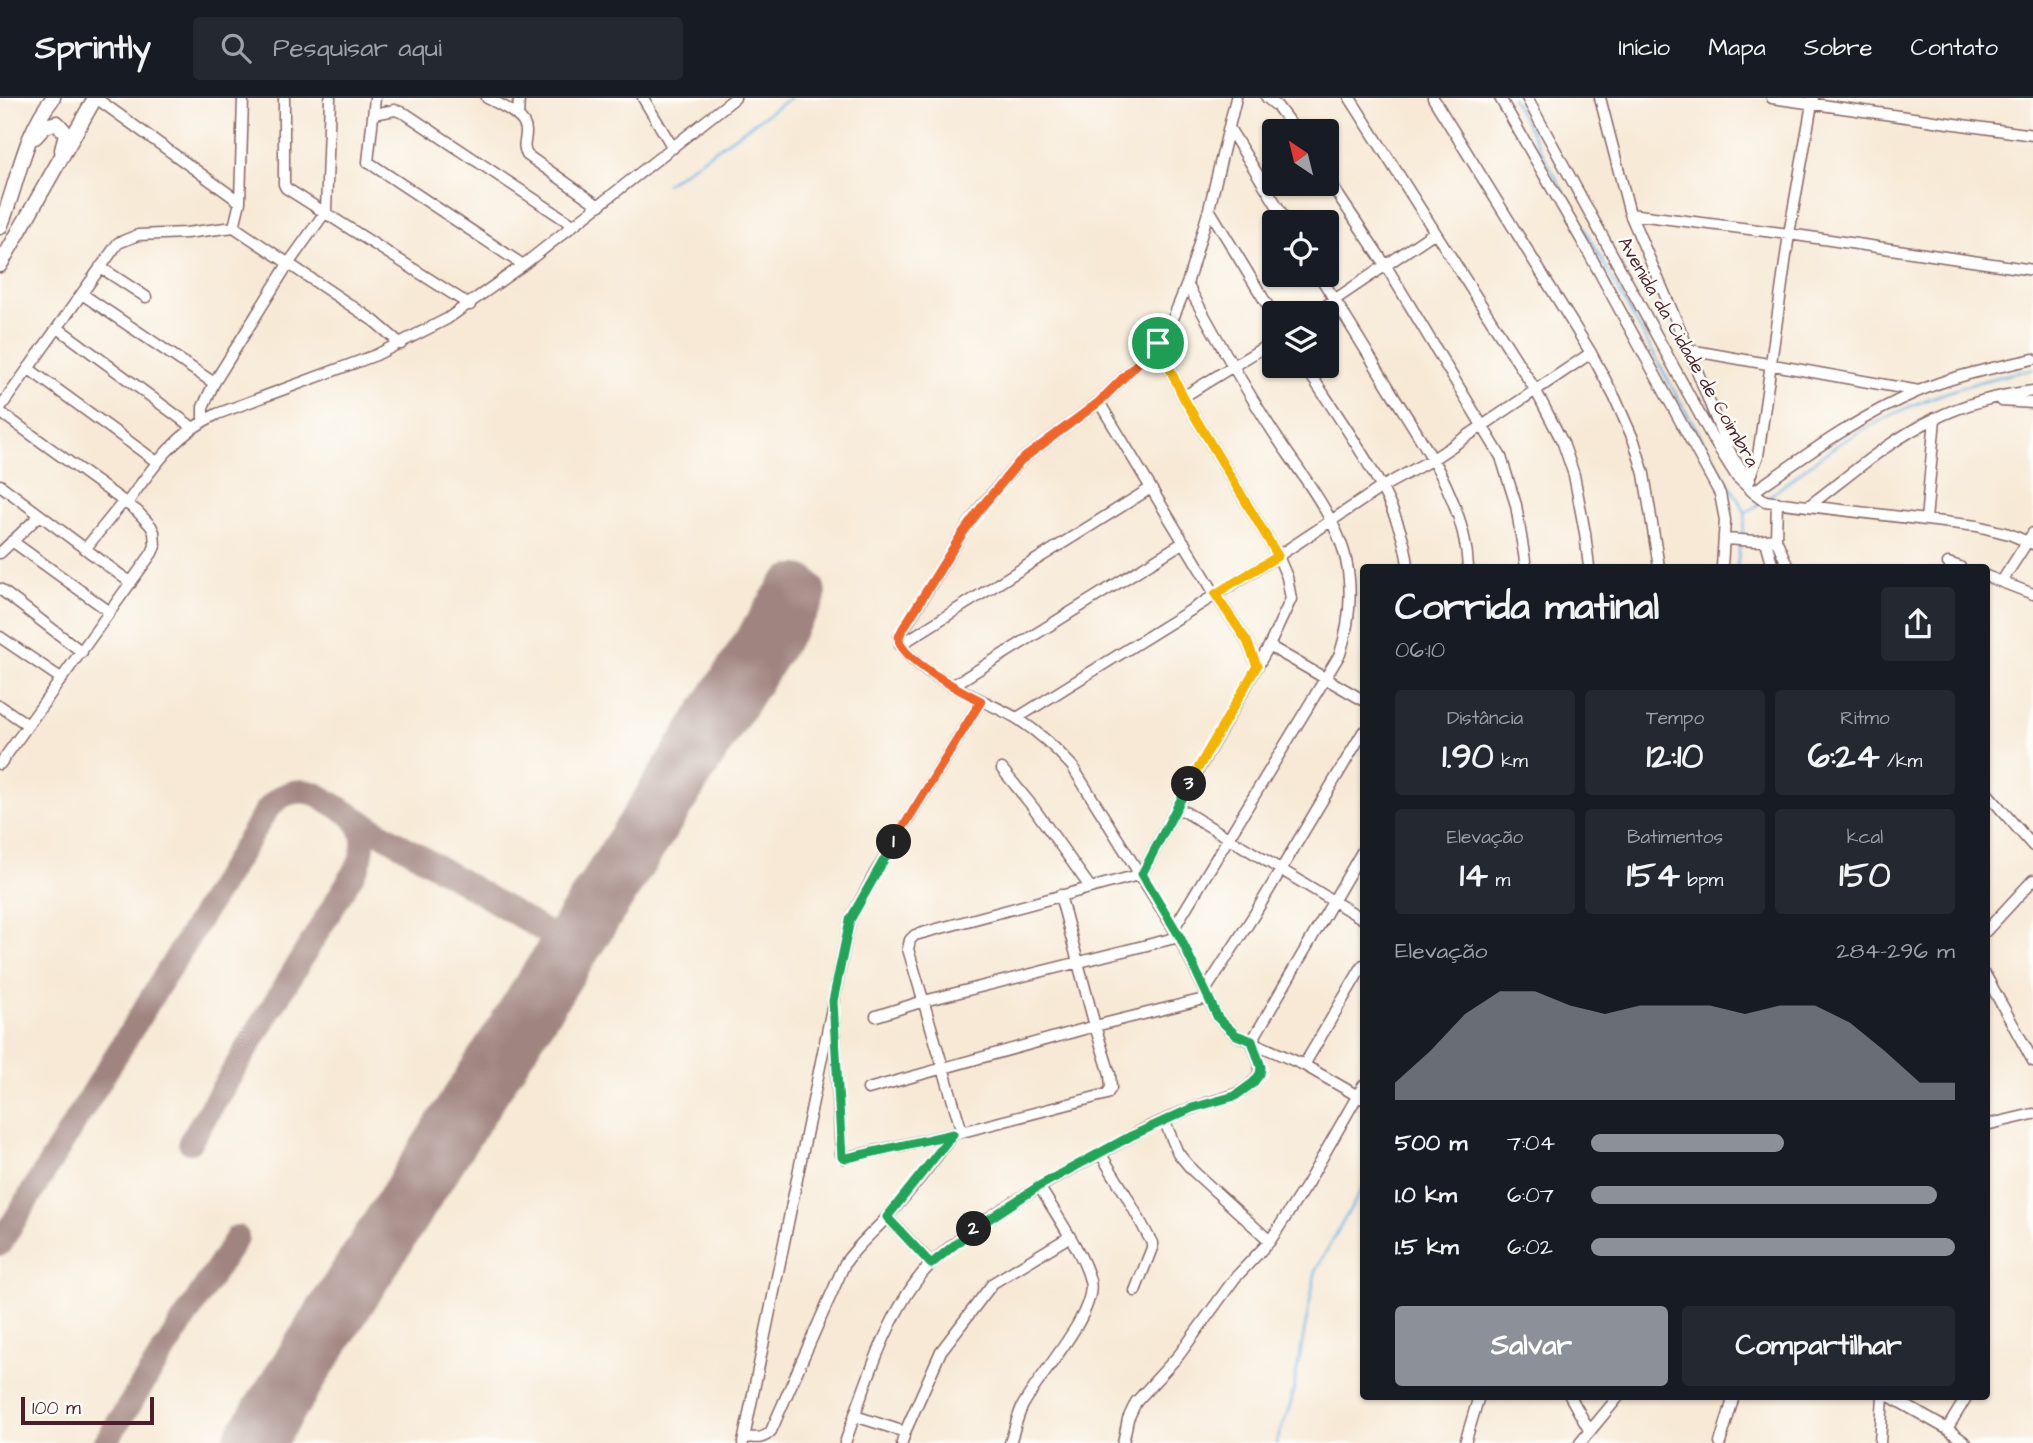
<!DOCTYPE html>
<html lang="pt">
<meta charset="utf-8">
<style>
:root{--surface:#171b24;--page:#242831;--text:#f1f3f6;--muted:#9ea1a6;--line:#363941;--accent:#8c9099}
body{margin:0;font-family:"Architects Daughter",sans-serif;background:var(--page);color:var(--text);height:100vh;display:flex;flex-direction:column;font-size:26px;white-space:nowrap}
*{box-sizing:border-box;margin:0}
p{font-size:23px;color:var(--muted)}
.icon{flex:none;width:38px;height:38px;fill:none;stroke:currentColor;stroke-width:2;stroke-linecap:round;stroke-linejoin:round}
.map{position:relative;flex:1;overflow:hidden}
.drawer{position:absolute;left:1360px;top:466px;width:630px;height:836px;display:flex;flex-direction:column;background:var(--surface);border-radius:7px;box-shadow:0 2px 5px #0004}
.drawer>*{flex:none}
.needle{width:46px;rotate:325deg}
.buttons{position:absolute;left:1262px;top:21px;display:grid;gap:14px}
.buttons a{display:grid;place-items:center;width:77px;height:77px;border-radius:7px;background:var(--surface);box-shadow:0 2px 5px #0004;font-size:35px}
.scale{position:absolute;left:21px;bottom:18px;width:133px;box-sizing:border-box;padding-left:7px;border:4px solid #4a1f2b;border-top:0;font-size:19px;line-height:24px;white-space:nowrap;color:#4a1f2b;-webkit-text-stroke:5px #fdfcf7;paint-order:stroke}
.pin{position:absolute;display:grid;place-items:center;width:60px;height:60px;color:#fff;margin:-30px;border:4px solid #fff;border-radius:50%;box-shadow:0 2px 7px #0007}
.km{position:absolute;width:35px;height:35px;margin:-18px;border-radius:50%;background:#222;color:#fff;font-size:19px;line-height:35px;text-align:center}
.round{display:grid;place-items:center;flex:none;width:74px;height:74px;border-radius:7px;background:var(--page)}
.overview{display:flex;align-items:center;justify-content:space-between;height:119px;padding:0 35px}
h1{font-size:38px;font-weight:800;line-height:52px}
.stats{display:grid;grid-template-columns:repeat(3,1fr);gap:10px;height:119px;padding:7px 35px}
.stats div{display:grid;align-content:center;border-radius:7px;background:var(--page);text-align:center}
.stats b{font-size:35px;font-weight:800}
.stats small{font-size:19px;font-weight:400}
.stats p{font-size:19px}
.chart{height:196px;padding:14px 35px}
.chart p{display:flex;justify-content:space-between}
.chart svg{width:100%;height:126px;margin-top:7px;fill:var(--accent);opacity:.7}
.action{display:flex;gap:14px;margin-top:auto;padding:14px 35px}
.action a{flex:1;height:80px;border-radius:7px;background:var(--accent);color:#fff;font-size:28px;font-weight:800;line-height:80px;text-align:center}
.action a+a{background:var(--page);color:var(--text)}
ul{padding:0 35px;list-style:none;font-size:23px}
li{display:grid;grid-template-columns:112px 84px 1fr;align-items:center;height:52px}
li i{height:18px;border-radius:9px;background:var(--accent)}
header{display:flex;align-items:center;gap:42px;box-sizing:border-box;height:98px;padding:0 35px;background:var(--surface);border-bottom:2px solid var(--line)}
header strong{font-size:33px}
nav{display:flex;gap:38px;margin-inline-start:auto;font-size:24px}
.search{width:490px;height:63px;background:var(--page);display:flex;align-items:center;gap:18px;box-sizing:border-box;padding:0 24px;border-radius:7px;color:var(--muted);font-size:26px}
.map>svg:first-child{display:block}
</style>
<header>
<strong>Sprintly</strong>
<div class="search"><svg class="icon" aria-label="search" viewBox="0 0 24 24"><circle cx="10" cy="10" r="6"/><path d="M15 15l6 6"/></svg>Pesquisar aqui</div>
<nav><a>Início</a><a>Mapa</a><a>Sobre</a><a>Contato</a></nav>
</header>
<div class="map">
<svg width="2033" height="1345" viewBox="0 0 2033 1345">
<rect width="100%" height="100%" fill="#fdfcf7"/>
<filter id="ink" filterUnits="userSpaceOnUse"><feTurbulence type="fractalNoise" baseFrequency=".0143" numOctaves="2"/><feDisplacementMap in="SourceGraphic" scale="14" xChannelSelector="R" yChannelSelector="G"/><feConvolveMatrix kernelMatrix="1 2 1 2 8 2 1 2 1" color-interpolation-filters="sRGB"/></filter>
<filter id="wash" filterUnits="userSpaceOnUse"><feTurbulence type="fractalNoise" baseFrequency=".00686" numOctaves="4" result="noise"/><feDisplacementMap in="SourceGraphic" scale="28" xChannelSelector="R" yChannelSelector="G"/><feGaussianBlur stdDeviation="1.57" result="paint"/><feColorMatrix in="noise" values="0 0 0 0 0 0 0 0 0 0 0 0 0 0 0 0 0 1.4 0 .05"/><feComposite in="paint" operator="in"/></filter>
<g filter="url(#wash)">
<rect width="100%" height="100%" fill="#f7e9d5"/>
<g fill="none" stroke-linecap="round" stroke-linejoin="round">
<path stroke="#6db3e4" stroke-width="2.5" d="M1512,0L1678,300L1746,415
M666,86L790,0
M1768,399C1793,381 1816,360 1842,344C1900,308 1967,284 2033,271
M1746,415L1760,405
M1742,439L1746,415
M1737,469L1740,446
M1276,1345L1291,1305L1316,1171L1363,1089"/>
<path stroke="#a08480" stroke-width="24" d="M190,1044L359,766C366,746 365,730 349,716
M0,1146L266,713C279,696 296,689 316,696L571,849
M105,1345L237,1139"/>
<path stroke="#a08480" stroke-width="60" d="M253,1345L796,496"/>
</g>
</g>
<g filter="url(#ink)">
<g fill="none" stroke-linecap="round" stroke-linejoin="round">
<defs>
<path id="minor" d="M96,0L240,104
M284,0V86L286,90L470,207
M375,0L368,64L523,167
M487,0C499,6 527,18 526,34C526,44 522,47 527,57L599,108
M643,0L673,50
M1236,0L1209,111L1187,186L1172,223L1158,245L1099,304L1020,363L983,406L962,436L899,539C905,574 989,603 1018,621C1038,634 1056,650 1072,668L1179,839L1218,920L1236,937L1304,967L1363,1001
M1267,0L1277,8L1296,33
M1350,0L1536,293L1563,345L1574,377L1585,435L1589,469
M1433,0L1591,255L1615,300L1634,343L1644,376L1659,469
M1500,0L1585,148L1720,396L1725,422L1722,469
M1527,0L1713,341L1737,379L1753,394C1806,357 1859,318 1919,293C1955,277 1995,270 2033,261
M1600,0L1630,116L1689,252L1723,339L1733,360L1750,382
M1772,0L2033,37
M374,16L395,12L406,16L573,127
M518,19L519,0
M1229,30L1287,124
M1326,79L1386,168L1501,359L1516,407L1526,469
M1209,111L1274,218
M1630,116L1789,136L2033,172
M234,129L240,104L243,0
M100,169L146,199
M1319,177C1344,216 1368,256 1392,295C1425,348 1465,404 1468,469
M82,196L214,285
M1315,215L1435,134
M58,230L192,329
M1689,252L1919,293
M1305,268C1340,323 1403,404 1408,469
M29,271L157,364
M1183,299L1274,243
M2001,303L2033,305
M1099,304L1215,496L1247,543L1257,568
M0,310L118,145L138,137L186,135L234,129L374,223L401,246
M0,314L137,413L151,428L154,434L155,448L152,455L0,666
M203,323V309L214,285L288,166L326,113L330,0
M1747,386L1758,358L1789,136L1813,0
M0,387L131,485
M1753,394L1765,403L1977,428L2009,436L2033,446
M1777,404L1776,441L1788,469
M127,405C153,369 176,335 217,316L376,257L447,221L523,167L735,0
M1810,407C1850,377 1889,342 1934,321C1964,306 2000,297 2033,293
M1926,422L1935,320
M1725,441L1755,443L1776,441
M12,443L110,514
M1766,443L1773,469
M85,451L124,403
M0,455L40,417
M1948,465L1960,469
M1986,478L2033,496
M2002,483L2033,435
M0,491L82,554
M0,539L62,581
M900,547L1151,390
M1269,548L1363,602
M952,588L1184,444
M0,608L28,627
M1017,620L1278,458L1382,389L1433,361L1591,255
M1002,671L1033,709L1090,789
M1986,694L2033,748
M1177,709L1363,821
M1174,830L1340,556C1350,524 1353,494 1346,462C1337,418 1294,367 1270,329C1240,282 1213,234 1187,186
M1986,833L2033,782
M1986,878L2033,963
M1205,893L1254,817L1363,634
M876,918L924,903L1179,839
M834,920L841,1056L844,1060L962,1034L1107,996L1111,990L1110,976L1095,928L1060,797
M1304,967L1363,867
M868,991L1095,928L1208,900
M1164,1022L1178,1055L1193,1073L1270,1143
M1986,1027L2033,1016
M962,1034L908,851L910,842L915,837L1142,776L1177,709L1269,548L1291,501L1287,479L1278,458L1183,299L1158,245
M1100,1055L1126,1097L1152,1145V1150L1135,1193
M887,1119L931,1165
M1570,1298L1589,1332
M1889,1298L1947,1331L1966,1345
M855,1318L905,1334
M1947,1331L1967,1298
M745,1339C756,1340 763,1342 771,1333L845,1165C858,1146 875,1133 889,1117C912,1091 933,1064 953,1036
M743,1345L850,822L874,777L981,603
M845,1345C864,1291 891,1203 933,1164C981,1119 1040,1088 1097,1057C1115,1048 1131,1037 1149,1029C1165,1022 1181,1014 1198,1008C1218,1000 1240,1000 1255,982C1266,969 1255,957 1252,943L1363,752
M902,1345L905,1334L941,1253L993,1185L1069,1139
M1010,1345C1014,1333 1017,1320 1022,1309C1037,1279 1098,1215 1090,1183C1084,1156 1053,1112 1039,1088
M1123,1345L1128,1321L1136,1304L1179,1257L1235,1180L1270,1143L1307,1086L1363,988
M1465,1345L1479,1298
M1580,1345L1619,1298
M1720,1345L1734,1298
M1880,1345L1883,1298"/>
<path id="major" d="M35,39L45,28L57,25L66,35L62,52
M0,129C18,86 23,37 53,0
M0,167L95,0"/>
</defs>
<use href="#minor" stroke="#876666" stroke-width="13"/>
<use href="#major" stroke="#876666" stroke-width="17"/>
<use href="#minor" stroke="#fff" stroke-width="10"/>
<use href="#major" stroke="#fff" stroke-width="14"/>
</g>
</g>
<g fill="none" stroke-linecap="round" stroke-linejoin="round" filter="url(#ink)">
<defs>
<path id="split-1" d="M894,744L981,603C963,594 897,560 899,539C899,538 903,530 904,529L962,436L984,406L1020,363L1099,304L1158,245"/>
<path id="split-2" d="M894,744L850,822L833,903L842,1059L847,1060L953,1036L887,1119L931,1166L974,1131"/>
<path id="split-3" d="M974,1131L1039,1088L1131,1038L1192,1010L1235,998L1253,985L1260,976L1261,969L1252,943L1236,937L1218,920L1180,839L1142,776L1189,686"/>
<path id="split-4" d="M1158,245L1183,299L1278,458L1215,496L1247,543L1257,568L1189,686"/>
</defs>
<use href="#split-1" stroke="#fff" stroke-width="14"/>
<use href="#split-2" stroke="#fff" stroke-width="14"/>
<use href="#split-3" stroke="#fff" stroke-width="14"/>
<use href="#split-4" stroke="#fff" stroke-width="14"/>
<use href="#split-1" stroke="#f0652b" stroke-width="9"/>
<use href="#split-2" stroke="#22a559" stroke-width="9"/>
<use href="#split-3" stroke="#22a559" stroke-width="9"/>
<use href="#split-4" stroke="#f5b400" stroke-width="9"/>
</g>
<g text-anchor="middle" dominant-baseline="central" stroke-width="5" stroke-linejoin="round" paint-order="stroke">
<g font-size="19" fill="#4a1f2b" stroke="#fdfcf7">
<text transform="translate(1688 254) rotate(60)">Avenida da Cidade de Coimbra</text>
</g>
</g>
</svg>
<div class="buttons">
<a><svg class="needle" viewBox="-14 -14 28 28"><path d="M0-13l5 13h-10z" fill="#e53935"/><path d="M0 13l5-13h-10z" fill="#9ea1a6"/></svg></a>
<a><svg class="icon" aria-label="locate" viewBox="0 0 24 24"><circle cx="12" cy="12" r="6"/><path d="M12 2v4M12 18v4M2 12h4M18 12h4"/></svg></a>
<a><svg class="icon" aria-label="layers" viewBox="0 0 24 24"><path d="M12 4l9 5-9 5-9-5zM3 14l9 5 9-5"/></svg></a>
</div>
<div class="scale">100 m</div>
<div class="pin" style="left:1158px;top:245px;background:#1e9e55"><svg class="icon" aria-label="arrive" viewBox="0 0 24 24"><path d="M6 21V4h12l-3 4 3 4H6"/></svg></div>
<b class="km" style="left:894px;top:744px">1</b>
<b class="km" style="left:974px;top:1131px">2</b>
<b class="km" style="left:1189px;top:686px">3</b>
<section class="drawer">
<div class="overview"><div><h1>Corrida matinal</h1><p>06:10</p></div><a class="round"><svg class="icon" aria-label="share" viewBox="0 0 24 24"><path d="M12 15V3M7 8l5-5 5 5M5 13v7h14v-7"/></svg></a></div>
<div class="stats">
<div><p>Distância</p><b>1.90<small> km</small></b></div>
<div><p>Tempo</p><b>12:10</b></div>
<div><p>Ritmo</p><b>6:24<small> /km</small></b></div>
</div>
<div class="stats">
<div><p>Elevação</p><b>14<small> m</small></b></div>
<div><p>Batimentos</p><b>154<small> bpm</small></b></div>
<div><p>kcal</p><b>150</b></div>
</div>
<div class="chart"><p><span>Elevação</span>284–296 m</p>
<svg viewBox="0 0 160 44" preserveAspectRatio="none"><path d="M0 44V38L10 27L20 14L30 6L40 6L50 11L60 14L70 11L80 11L90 11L100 14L110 11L120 11L130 17L140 27L150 38L160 38V44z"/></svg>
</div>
<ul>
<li><b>500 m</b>7:04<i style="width:53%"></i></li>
<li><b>1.0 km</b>6:07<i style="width:95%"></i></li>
<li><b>1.5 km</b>6:02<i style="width:100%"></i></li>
</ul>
<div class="action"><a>Salvar</a><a>Compartilhar</a></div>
</section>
</div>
